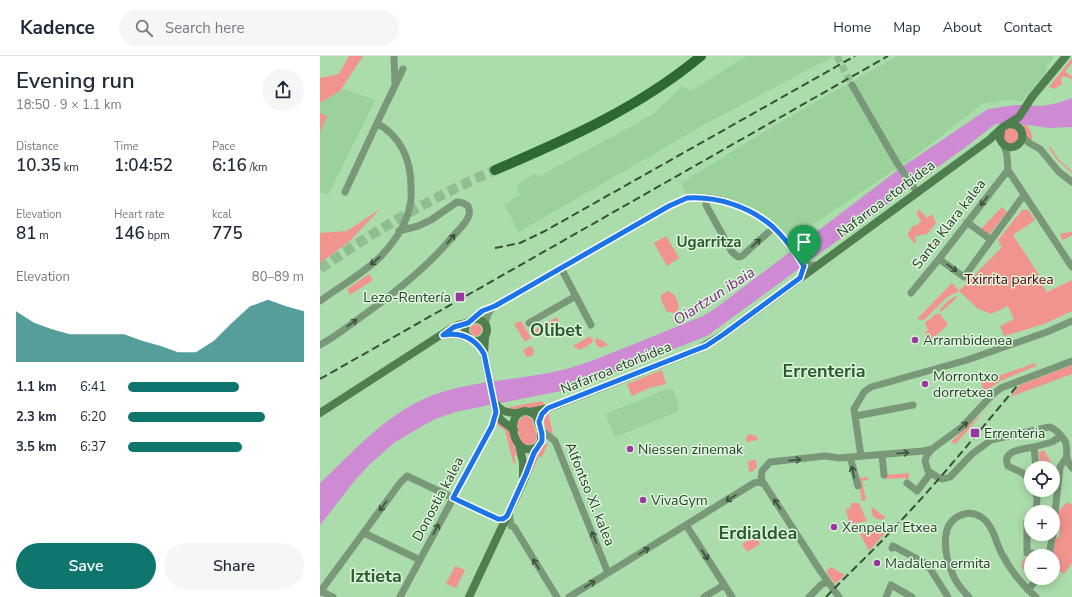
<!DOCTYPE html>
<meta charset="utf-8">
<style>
:root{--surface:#fff;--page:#f6f6f7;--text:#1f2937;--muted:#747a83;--line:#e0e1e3;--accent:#0f766e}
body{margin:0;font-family:"Nunito Sans",sans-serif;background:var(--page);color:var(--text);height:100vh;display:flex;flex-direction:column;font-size:15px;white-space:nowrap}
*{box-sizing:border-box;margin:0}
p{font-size:13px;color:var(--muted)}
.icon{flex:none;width:22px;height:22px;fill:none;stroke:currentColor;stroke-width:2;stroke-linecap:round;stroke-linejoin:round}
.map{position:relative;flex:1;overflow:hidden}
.panel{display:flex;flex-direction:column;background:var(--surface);width:320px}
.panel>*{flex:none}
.tools{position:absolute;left:704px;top:405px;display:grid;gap:8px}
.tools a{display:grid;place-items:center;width:36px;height:36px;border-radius:50%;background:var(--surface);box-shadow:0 2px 10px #0003;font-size:20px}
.pin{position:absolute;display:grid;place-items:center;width:34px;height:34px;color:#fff;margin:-41px -17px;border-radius:50% 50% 50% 0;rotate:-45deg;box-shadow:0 0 4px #0007}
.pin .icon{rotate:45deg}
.round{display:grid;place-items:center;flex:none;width:42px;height:42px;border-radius:21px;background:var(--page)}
.headline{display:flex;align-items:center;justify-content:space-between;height:68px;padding:0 16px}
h1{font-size:22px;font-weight:600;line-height:30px}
.stats{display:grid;grid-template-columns:repeat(3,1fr);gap:6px;height:68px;padding:4px 16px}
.stats div{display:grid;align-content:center}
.stats b{font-size:17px;font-weight:600}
.stats small{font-size:11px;font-weight:400}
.stats p{font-size:11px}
.chart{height:112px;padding:8px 16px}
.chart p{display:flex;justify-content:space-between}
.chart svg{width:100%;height:72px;margin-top:4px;fill:var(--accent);opacity:.7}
.primary-button{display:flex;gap:8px;margin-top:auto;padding:8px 16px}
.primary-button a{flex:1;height:46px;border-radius:24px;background:var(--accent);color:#fff;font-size:16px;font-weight:600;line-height:46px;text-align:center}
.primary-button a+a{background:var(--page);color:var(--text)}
ul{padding:0 16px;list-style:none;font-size:13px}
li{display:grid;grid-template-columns:64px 48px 1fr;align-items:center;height:30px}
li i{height:10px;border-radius:5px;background:var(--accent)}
header{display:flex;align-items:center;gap:24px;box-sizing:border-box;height:56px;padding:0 20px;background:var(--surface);border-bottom:1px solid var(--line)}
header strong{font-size:19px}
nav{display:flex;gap:22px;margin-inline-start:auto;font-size:14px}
.search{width:280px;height:36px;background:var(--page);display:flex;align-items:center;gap:10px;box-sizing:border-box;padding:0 14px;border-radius:22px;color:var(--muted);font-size:15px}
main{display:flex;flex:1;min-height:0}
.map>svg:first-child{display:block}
</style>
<header>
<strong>Kadence</strong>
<div class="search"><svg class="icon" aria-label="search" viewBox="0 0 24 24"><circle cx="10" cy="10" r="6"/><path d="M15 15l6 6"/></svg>Search here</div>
<nav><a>Home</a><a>Map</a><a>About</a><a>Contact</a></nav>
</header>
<main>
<section class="panel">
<div class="headline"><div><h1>Evening run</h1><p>18:50 · 9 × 1.1 km</p></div><a class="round"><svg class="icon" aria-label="share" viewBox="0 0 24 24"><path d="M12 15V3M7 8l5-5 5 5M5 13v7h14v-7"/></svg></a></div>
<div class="stats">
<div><p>Distance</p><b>10.35<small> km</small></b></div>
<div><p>Time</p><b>1:04:52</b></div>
<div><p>Pace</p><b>6:16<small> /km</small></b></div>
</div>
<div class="stats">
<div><p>Elevation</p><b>81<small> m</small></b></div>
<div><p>Heart rate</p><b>146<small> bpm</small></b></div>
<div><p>kcal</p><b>775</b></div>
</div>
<div class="chart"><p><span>Elevation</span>80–89 m</p>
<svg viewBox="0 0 160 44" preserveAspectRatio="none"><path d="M0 44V13L10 20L20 24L30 27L40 27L50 27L60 27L70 31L80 34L90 38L100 38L110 31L120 20L130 10L140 6L150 10L160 13V44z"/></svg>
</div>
<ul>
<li><b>1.1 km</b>6:41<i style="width:63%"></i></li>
<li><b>2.3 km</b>6:20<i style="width:78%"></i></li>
<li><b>3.5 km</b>6:37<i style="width:65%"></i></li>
</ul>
<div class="primary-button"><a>Save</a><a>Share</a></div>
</section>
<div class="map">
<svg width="752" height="541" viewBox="0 0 752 541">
<rect width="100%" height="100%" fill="#abdcab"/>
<path fill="#9bd29b" d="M426,0H514L389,66L199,176L184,149L200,139L196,130L213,118L220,120L332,59L362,30L371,35Z
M577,0H734L728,8L725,19L702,45L682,44L678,46L666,47L661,49L620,81L582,109L471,183L444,158L434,153L399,140L366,139L361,127L455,69Z
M24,33L55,44L8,139L0,136V47Z
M348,333H353L359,351L357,356L295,381L285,358Z"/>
<path fill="#f0948d" d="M29,0H43L20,35L0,47V22L19,18Z
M752,2V7L745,15L752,21V23L743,20L741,23L742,28L734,33L729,31Z
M0,57L7,60L0,77Z
M702,66C709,70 713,77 712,85L706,80Z
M683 80a8 8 0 1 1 16 0a8 8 0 1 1-16 0Z
M730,90L739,104L752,115V117L738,105L729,92Z
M682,151L687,156L669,179L661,173Z
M60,153L30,185L0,207V177L27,175Z
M599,153L607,162L612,158L616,167L607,178L595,180L596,186L595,188L588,180V177L593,170L598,169L601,165L597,158Z
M702,154H708L715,164L693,179L723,225L721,227L727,236L752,224V255L724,268L684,280L680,270L694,263L688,250L671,258L657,252L639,235L682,191L679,188L681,186L678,184Z
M752,176V179L743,184L740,179L742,177Z
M346,180L359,202L347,210L334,187Z
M49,218L53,224L30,239L27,233Z
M632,227L639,235L626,242L604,264L597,263Z
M348,235C355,237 360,247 358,254L355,257L347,256L341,244V239Z
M636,240L637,242L621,256L620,254V253L628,245Z
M617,257L620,258L628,269L608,286L605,277L608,274L605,267Z
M237,261L239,266L214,281L211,276Z
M201,265L211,282L205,286L194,268Z
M150 274a6 6 0 1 1 12 0a6 6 0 1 1-12 0Z
M270,280L273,285L272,287L260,294L253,290Z
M275,282L282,284L288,289L281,292L276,289Z
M210,290L213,292L214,297L212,300L206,301L203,294Z
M715,307L716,310L680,325L664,337L661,326Z
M752,309V318L690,341L700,329Z
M342,314L346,328L329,332L312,340L307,328Z
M676,341L636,388L631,386L661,358Z
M222,345L225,349C217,353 195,357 186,352Z
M228,356L233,378C225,375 224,370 224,362Z
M204,360H207L212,363L217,380L215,386L210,389L204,388L200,384L197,366Z
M177,366H179L189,374L197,399L194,400L196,408L193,406L185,374L176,368Z
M430,378L436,380L438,384L426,386V381Z
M226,387H228L222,401L219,400L211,418L216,398Z
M724,394L732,409L720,410L719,396Z
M436,404L437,411L432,416L429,415L428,405Z
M589,417V421L588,423L584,422L565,423V420L567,419Z
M548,421V424L542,425L546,444L542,445L538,423L540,422Z
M748,446L752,449V507L744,518L733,511V500H732L736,481L739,482L740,472L735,471L738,455H740L741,452Z
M531,447H539L547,465L531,468L530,467H529L526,453L531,452Z
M552,451L566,462C558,466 549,461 552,451Z
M558,469L565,477L549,495L540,478Z
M435,480L440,488L427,496L422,488Z
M711,500V518C703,517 700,510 704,503Z
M135,510L145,514L136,532L126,528Z
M511,511L525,519L515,528L506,515Z"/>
<path fill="#cf8ad4" d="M752,42V71L728,72L694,67L675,68L651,87L387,280L251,333L135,356L113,364L75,386L49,409L36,423L0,469V427C33,396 63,361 106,342C149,324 197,325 242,314C263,309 284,300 304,292C331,281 357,271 383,260L396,252L582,111L668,53L696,49L722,50L738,47Z"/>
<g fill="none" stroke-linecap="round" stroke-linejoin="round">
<path stroke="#91bd92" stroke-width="7" stroke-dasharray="7 3.5" stroke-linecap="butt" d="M517,0L532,29"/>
<path stroke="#91bd92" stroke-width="10" stroke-dasharray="10 5" stroke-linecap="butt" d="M0,213C55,174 113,141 175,114"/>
<path stroke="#799879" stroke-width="7" d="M74,0L75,28
M532,29L577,107L597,136
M702,80L709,87L720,93L739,116L752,126
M684,89L687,99L688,114L752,211
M25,136L57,67
M386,142V149L412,196L418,201L422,200L453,172
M647,166L671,184
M619,203L644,221L704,139
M241,212L271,269
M591,237L619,203L688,114
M0,245C19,231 46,216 62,199C74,186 87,167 90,149C92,143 91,137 91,131C91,103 81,81 57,67L83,13
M151,264L162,255L175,250L349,150C355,147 362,143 369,142C398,138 432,152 453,172C465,183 475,196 484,209H497
M209,267L256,240
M165,268L168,258L173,251
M0,289C15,281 27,271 41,261C75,237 108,211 135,178C140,173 147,166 149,159C150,155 149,153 148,150L143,147L137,146L111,164L98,170L79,175
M752,305L681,332L673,338L642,371L612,393L607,399L605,405L608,415L619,422L623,423L630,421L652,398L671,384L729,371C735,372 742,380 745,385C749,393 743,400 752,412
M536,360L593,349
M221,374L235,385L288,517
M562,399L564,419
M541,400L534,353L544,336L551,331L647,304L727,276L752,265
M530,401L538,430
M716,412L714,391L732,386L741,380
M711,426C706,416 697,415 688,410C681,394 704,393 714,391
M587,427L597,435L610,418
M715,434L717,442L716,456
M189,456L191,470L194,471L237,541
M707,466V497L729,498V500
M366,469L412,541
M733,475L740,411L746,402
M44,477L100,504
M572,492L573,490L605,507L611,514L628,541
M729,498L733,478
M708,534L718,522
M0,535L13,541
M0,536L80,427L87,420L178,463H183L187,460
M80,541L172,370L176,356
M249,541L434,427L440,426L445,429
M384,541L404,529
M489,541L501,529L507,526
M519,541L501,516L441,423L442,415L450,406L505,400L519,402L603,395L612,393
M566,541L571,529L592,541
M649,541C643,535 636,527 633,519C625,501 618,468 641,459C648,456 655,457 661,461C673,468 676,487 682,498C691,515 702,529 716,541"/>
<path stroke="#4f7e50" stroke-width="8" d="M681,74L680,83C689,103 714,82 696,69L688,68
M145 274a11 11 0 1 1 22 0a11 11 0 1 1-22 0Z
M124,279L135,278L148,281
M165,280L164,299L176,356L181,364L194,374
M175,347C182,357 189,357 200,357
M210,356L229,352L379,293L404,278L669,84L683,71L699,61L712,41L746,0
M0,357L130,273L138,269L147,267
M199,389L203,406V420
M149,541L205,422L214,397L221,385V374L216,360C213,357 209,355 204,355C183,359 195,406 218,390"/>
<path stroke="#2d6a31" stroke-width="10" d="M175,114C248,83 320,51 381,0"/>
<path stroke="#39503a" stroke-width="2" stroke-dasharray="8 4" stroke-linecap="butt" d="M175,192L200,187L225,175L535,0
M0,323L568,0
M506,541C528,518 552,496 574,472C618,426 657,378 697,330"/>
</g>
<defs><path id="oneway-shaft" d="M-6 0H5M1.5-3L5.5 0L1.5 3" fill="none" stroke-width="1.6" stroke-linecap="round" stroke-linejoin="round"/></defs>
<g stroke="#3b513b">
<use href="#oneway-shaft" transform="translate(664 145) rotate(128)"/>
<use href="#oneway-shaft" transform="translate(131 183) rotate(-50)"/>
<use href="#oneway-shaft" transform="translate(436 187) rotate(-42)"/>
<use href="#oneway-shaft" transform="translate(55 205) rotate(139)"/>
<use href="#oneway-shaft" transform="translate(632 212) rotate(37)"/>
<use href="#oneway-shaft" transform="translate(32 267) rotate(-36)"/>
<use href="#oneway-shaft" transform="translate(643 370) rotate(-42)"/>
<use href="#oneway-shaft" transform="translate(583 397) rotate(-5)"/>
<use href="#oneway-shaft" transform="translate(475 404) rotate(-6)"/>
<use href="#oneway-shaft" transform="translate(533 416) rotate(-103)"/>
<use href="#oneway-shaft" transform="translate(411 442) rotate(148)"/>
<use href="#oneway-shaft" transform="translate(457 448) rotate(-123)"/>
<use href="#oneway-shaft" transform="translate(63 450) rotate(126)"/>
<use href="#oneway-shaft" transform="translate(116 473) rotate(-62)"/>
<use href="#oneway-shaft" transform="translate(274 481) rotate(-112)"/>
<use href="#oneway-shaft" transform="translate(324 495) rotate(-31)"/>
<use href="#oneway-shaft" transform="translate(385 499) rotate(57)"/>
<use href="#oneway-shaft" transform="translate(216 508) rotate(-122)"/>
<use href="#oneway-shaft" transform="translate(270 528) rotate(-31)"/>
</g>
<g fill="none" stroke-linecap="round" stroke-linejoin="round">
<defs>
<path id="route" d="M367,142C398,140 430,151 453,171C465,182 475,196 484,210L480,222L404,278L386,290L228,352L222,358L219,366L222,378V385L214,397L206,418L187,460L183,463H178L133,442L172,370L176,356L164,298C155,282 141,276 123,279L134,271L148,267L162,255L175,250L349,150Z"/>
</defs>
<use href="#route" stroke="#fff" stroke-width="8"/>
<use href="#route" stroke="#1a73e8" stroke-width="5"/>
</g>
<g fill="#9938a0" stroke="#ddf6dc" stroke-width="1.5">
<rect x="135" y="236" width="10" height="10" rx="2"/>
<circle cx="595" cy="284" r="4"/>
<circle cx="605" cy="328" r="4"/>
<rect x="650" y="372" width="10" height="10" rx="2"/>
<circle cx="310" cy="393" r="4"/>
<circle cx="323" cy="444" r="4"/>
<circle cx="514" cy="471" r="4"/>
<circle cx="557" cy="507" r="4"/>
</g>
<g text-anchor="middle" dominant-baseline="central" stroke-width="3" stroke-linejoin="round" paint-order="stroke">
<g font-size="14" fill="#2b3f2c" stroke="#ddf6dc">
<text transform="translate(566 143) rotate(-37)">Nafarroa etorbidea</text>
<text transform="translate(629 168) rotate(-52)">Santa Klara kalea</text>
<text transform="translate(296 312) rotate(-22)">Nafarroa etorbidea</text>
<text transform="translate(270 438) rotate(68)">Alfontso XI. kalea</text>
<text transform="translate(118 443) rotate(-62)">Donostia kalea</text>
</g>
<g font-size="14" fill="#63010b" stroke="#ddf6dc">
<text x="689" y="223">Txirrita parkea</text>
</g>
<g font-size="14" fill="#2b3f2c" stroke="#ddf6dc" text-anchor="start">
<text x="131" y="241" text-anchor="end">Lezo-Rentería</text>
<text x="603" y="284">Arrambidenea</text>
<text x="613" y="320">Morrontxo<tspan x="613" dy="16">dorretxea</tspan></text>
<text x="664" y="377">Errenteria</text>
<text x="318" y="393">Niessen zinemak</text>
<text x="331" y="444">VivaGym</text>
<text x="522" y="471">Xenpelar Etxea</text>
<text x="565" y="507">Madalena ermita</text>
</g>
<g font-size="15" font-weight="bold" fill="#2d592f" stroke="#ddf6dc">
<text x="389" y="186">Ugarritza</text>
</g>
<g font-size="15" font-style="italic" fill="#7a2880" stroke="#ddf6dc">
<text transform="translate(394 240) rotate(-33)">Oiartzun ibaia</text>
</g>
<g font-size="18" font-weight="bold" fill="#2d592f" stroke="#ddf6dc">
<text x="236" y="274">Olibet</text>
<text x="504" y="315">Errenteria</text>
<text x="438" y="477">Erdialdea</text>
<text x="56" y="520">Iztieta</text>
</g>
</g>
</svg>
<div class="tools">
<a><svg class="icon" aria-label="locate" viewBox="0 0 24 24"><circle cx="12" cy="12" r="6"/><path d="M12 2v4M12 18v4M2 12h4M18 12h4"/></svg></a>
<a>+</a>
<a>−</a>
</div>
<div class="pin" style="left:484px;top:210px;background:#1e9e55"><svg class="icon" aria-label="arrive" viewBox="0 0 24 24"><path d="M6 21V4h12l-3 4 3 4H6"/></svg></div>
</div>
</main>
